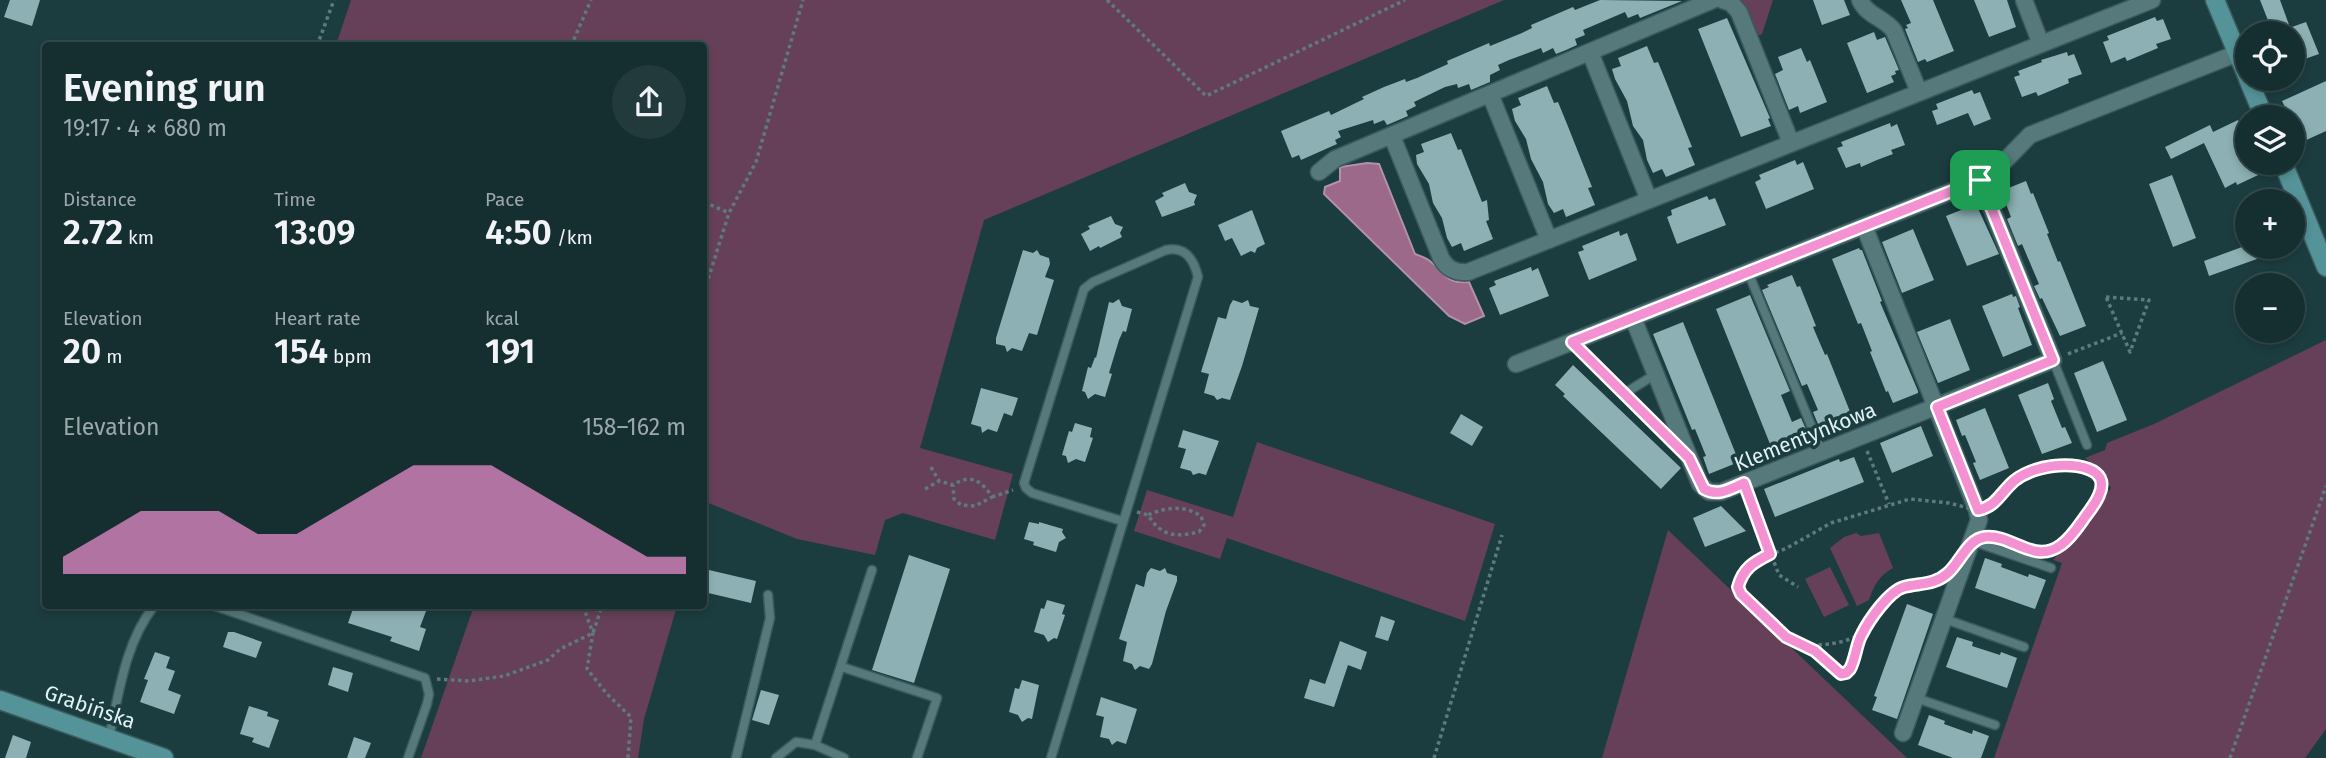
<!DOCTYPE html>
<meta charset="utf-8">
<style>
:root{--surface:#152e30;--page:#223a3c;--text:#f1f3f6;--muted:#9da8ab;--line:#344a4c;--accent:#f491d3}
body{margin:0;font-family:"Fira Sans",sans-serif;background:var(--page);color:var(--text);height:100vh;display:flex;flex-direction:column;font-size:26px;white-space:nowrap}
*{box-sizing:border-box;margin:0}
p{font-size:23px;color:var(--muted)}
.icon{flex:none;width:38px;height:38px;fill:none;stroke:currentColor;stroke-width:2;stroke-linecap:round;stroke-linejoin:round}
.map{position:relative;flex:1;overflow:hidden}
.panel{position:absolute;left:42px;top:42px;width:665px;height:567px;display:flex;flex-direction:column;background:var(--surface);border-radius:7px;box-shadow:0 4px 10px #0003,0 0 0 2px var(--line)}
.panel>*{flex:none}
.fabs{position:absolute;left:2235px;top:21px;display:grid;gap:14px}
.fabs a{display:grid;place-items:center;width:70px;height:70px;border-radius:50%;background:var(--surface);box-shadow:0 4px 10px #0003,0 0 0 2px var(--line);font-size:35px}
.pin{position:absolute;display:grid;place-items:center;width:60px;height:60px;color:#fff;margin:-30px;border-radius:14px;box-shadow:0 4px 10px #0006}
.round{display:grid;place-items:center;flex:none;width:74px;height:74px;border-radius:37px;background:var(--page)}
.head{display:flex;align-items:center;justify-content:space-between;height:119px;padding:0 21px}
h1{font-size:38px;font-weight:600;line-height:52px}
.stats{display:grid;grid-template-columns:repeat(3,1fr);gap:10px;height:119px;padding:7px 21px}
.stats div{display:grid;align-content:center}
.stats b{font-size:35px;font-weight:600}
.stats small{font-size:19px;font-weight:400}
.stats p{font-size:19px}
.chart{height:196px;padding:14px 21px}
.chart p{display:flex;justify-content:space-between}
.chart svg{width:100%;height:126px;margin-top:7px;fill:var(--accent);opacity:.7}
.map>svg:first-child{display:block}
</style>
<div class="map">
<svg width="2326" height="758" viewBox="0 0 2326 758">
<rect width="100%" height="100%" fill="#1c3d40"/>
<path fill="#664058" d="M351,0H1504L984,220L920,448L1013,474L995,540L903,513L885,520L875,555L797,539L706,502L704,508V46L336,45Z
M1738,0H1773L1762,34L1757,36Z
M2326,340V729L2305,758H1994L2062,563L2053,560L2111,488L2099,469L2085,458L2105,450L2107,443L2154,424Z
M1257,442L1495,524L1465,621L1227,538L1220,559L1134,531L1147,490L1233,517Z
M1668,530L1907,758H1602Z
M1856,533L1861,536L1879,533L1893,568C1879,576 1874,585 1869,600L1857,606L1830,548L1844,537Z
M1830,567L1849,605L1824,617L1805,579Z
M474,606H677L644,719L638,758H421Z"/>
<path fill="#9d698a" stroke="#b192aa" stroke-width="2" d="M1367,163L1379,164L1415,254C1420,256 1427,258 1431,262C1447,274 1445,284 1469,282L1484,316L1465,324L1449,316L1324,194L1325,187L1340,181V167Z"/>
<path fill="#8cb0b3" d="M10,0H40L32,26L4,17Z
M1600,0L1682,1L1640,18L1638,14L1628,18L1625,12L1583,30L1585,35L1575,39L1577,45L1566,50L1556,54L1553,48L1543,53L1541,48L1509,60L1498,65L1500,70L1490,75V82L1471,90L1469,84L1458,88L1457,84L1445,87L1414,102L1416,106L1406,111L1408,116L1387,125L1384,120L1374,124L1373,120L1338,131L1341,137L1335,140L1337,144L1301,160L1299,155L1292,158L1281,131L1329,111L1331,115L1364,99L1362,97L1384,87L1405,79L1406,82L1417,78L1448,64L1447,61L1489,43L1490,46L1522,33L1532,28L1531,25L1573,7L1575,10Z
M1813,0H1844L1850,15L1822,25Z
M1901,0H1933L1954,51L1927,62L1925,59L1918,62L1905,29L1908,28L1906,25L1911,23Z
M1974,0H2007L2016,27L1989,37Z
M2260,0H2280L2292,33V27L2306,22L2319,54L2299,61L2292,45V33H2273Z
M2155,17L2157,21L2163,19L2171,39L2156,44L2158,48L2127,61L2125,57L2111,63L2103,42L2109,40L2107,36Z
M1727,18L1770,118L1768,119L1771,126L1741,137L1698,29Z
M1874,32L1877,40L1885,37L1899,70L1895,71L1896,74L1891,76L1894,82L1867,93L1847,43Z
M1647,46L1654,63L1658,62L1667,84L1692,147L1688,148L1695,165L1666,177L1662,169L1653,173L1647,160L1643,140L1633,126L1627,101L1615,79L1612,69L1621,66L1618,58Z
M1801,48L1807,62L1810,60L1827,102L1800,113L1798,106L1789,110L1775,74L1783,70L1778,57Z
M2067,52L2068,56L2074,54L2082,74L2068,79L2069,83L2038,96L2036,92L2022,97L2014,77L2020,75L2018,71L2042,62L2041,60Z
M2326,81V131L2302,142L2292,123V117H2290L2282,101Z
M1547,86L1554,103L1558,102L1567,124L1592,187L1588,188L1595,205L1566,217L1563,209L1554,213L1548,204L1543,182L1531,159L1526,139L1515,121L1512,109L1521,105L1518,98Z
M1972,90L1974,94L1980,92L1991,119L1974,126L1968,113L1937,125L1932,111L1938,109L1936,104Z
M2238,120L2247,138V163H2272L2273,168L2237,185L2236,182L2225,188L2204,143L2171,159L2165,147L2210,125L2213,132Z
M1890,123L1891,127L1897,124L1905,145L1891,150L1893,154L1877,160L1861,167L1860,163L1846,168L1837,148L1843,146L1841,142Z
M1451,133L1458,150L1461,149L1482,202L1487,200L1489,220L1486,221L1493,239L1464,251L1461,243L1452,247L1447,238L1442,218L1433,203L1429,184L1417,164L1416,155L1424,152L1421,144Z
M1795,160L1797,165L1803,162L1814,189L1766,209L1755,182L1761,179L1759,175Z
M2172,175L2196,238L2173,247L2149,184Z
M2026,181L2031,194L2033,193L2049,233L2047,234L2058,262L2060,261L2086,326L2060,336L2042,298L2040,299L2034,286L2039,284L2022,244L2018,246L2007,219L2011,217L2001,191Z
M1185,183L1189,192L1197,195L1194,202L1195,205L1162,217L1155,201L1164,196L1162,193Z
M1707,196L1709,200L1715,198L1726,225L1677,244L1667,217L1672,215L1671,210Z
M1976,204L1999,254L1967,266L1946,216Z
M1252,210L1265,244L1257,248L1255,253L1251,251L1241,256L1232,238L1225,241L1218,225Z
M1111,216L1115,224L1123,227L1120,233L1122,237L1100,248L1099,246L1090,251L1081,234L1090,229L1088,226Z
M1913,229L1934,280L1902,293L1882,242Z
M1619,231L1620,236L1627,233L1637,260L1589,280L1578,252L1584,250L1582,246Z
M2242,247H2253L2257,259L2209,276L2204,261Z
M1859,248L1860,250H1862L1882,301L1880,302L1918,391V393L1893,403L1888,391L1886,392L1870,352L1872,351L1861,323L1858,324L1832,259Z
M1023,250L1033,253L1037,250L1040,255L1049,258L1050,264L1045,277L1054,280L1037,335L1029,333L1022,351L1012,348L1007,352L1005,346L996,344V338Z
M1531,267L1532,271L1538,268L1549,296L1500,315L1489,288L1496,285L1494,281Z
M1792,275L1797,287L1800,286L1816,326L1813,327L1825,355L1827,354L1853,419L1826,430L1825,427L1820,429L1813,412L1818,410L1807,384L1802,386L1762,290L1769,287L1767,285Z
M2012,294L2013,297L2016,296L2020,307L2018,308L2032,345L2003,357L1982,306Z
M1750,295L1790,391L1781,395L1792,422L1801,418L1808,434L1772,449L1716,309Z
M1119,299L1122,306L1132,309L1126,332L1123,331L1119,340L1109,373L1112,374L1105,397L1095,394L1088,399L1085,392L1082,391L1088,367L1091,368L1095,357L1096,358L1109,302L1113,303Z
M1233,300L1242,303L1248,300L1250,306L1259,308L1242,366L1230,400L1222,398L1217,400L1214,396L1204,393L1209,374L1201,372L1218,317L1226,319L1230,305Z
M1950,319L1970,370L1938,383L1917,332Z
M1683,322L1739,462L1709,474L1703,457L1706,456L1695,429L1692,430L1653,334Z
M2103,361L2127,420L2097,432L2074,373Z
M1573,365L1681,468L1661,489L1563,396L1565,394L1555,385Z
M2048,383L2054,399L2051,401L2062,428L2065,427L2072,443L2042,454L2018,395Z
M981,388L1018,398L1012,416L1004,413L997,432L988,429L982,433L981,427L971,424Z
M1985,408L2009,468L1980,480L1973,463L1976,462L1965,435L1962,436L1956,420Z
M1461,414L1483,427L1472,446L1450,433Z
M1075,423L1092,428L1090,437L1093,438L1085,462L1076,459L1068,463L1066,456L1062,455L1069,431L1072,432Z
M1921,426L1933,456L1892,473L1880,443Z
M1183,430L1219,441L1206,475L1199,473L1193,475L1191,471L1180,468L1186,449L1178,447Z
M1854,457L1864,482L1775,517L1764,489L1839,459L1840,462Z
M1721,506L1746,531L1705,547L1693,518Z
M1029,522L1039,524V522L1063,529L1062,532L1066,538L1059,542L1056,552L1033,545L1034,542L1024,539Z
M909,555L950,569L914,683L872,670Z
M1985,558L2002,564L2001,567L2028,577L2029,574L2046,580L2035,609L1975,588Z
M1151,568L1160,571L1165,568L1167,573L1177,576V581L1166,611L1152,664L1149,669L1140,666L1135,670L1132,664L1123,661L1127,642L1119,639L1136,584L1144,587L1147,573Z
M709,570L756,581L751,603L704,592Z
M1047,600L1065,605L1062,614L1065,615L1057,639L1054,638L1048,642L1044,635L1034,632L1041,608L1044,609Z
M1907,604L1933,614L1897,719L1872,710L1877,697L1874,696Z
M354,606H428L420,627L426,629L419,651L390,641L392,637L348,623Z
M1381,616L1395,621L1388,641L1375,637Z
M228,632H234L262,642L256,658L223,647Z
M1957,637L1973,642L1972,646L2000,655L2001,652L2017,658L2007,688L1946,667Z
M1340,641L1367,652L1361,670L1348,665L1334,707L1304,698L1310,679L1325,684Z
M155,652L170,657L166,668L175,671L168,690L181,695L174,714L140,702L148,680L144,679Z
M333,667L353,673L348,692L328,685Z
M1022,680L1039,685L1032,719L1028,718L1022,722L1018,715L1009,712L1015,688L1019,689Z
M761,690L779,695L769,725L752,720Z
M1101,697L1137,709L1126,744L1117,741L1112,745L1109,739L1100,737L1104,717L1096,715Z
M249,706L268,712L267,716L279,720L269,748L252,742L254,738L240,734Z
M1929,715L1945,721L1944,724L1972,734L1973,730L1989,736L1981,758H1953L1918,745Z
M13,735L31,742L26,758H5Z
M354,737L371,743L365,758H347Z"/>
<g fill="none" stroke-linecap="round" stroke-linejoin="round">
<defs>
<path id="lane" d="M1748,272L1822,452
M1572,342L1682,451
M2053,360L2087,445
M1625,393L1656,374
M1972,541L2051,568
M215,606L425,678L429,694L427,704L408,758
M1945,619L2024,647
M842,667L937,698L917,758
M1916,698L1995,725
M109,738C119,693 125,643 154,606
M815,745L872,570
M736,758L770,618L768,595
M776,758L796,742L815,745L844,758
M1051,758L1198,277C1194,260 1186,246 1166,250L1093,282L1084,289L1024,483L1026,488L1032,493L1122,521"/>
<path id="street" d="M1722,0L1731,3L1739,12L1791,143
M1860,0C1867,16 1885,18 1894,31L1919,92
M2024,0L2041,44
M1590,52L1649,200
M1490,94L1549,240
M1392,136L1441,258C1447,269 1455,273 1468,272L2152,0
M1319,172L1335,159L1713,0
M1864,226L1977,510L1979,520L1903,733
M1633,318L1700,484L1709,492H1721L2053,360L1980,180
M1516,364L1980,180L1997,169L2030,135L2238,53"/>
<path id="secondary" d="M2215,0L2247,76
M2248,79L2264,117
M2283,163L2326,267
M0,700L164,758"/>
</defs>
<use href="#lane" stroke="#3b5a5d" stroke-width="11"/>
<use href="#street" stroke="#3b5a5d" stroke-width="19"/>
<use href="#secondary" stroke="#3b5a5d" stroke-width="21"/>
<path stroke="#5e7a7c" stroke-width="3.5" stroke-dasharray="3.5 3.5" stroke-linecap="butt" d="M1107,0L1206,96L1405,0
M317,46L334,0
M571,46L591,0
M704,202L729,213
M704,292L729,213L756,162L803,0
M2106,297L2149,300L2130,352Z
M2068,354L2122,333
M1867,451L1889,504
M2065,465C2074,466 2088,465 2096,472C2117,488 2068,546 2050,551C2025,557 1993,526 1973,541C1968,544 1965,553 1962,558C1956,566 1947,575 1938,580C1924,588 1906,583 1893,593C1880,603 1875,620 1863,631C1855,639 1839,643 1829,644C1786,650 1769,621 1741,594L1738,587L1740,579L1752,562L1787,548L1831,523L1910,499L1949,503L1972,509H1985L1993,505L2005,490L2025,473Z
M931,467L939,481
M925,489L939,481L953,485C971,473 982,481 992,497L975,506L961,505L954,499L953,485
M992,497L1013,490
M1749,497L1779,575L1798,587
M1137,512L1148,515C1162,537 1175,537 1199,532L1204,525L1201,516C1184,505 1166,507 1148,515
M583,606L593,633L587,669L607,694L631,717L628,758
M1806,645L1825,659L1836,672L1846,673L1854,661L1861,634
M437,679L469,681L504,676L548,660L560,649L593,633L602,606
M1434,758L1502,535
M2230,758L2326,486"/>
<use href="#lane" stroke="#56797c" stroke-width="8"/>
<use href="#street" stroke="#56797c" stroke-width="16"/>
<use href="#secondary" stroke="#549398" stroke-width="18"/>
</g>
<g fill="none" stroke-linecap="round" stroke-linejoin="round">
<defs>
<path id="route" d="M1980,180L2053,360L1937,407L1978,510C1996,507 2001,492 2014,481C2025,472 2038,468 2053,466C2072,464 2112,466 2099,495C2096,503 2090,510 2085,517C2078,527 2071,538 2061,545C2034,565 2012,534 1985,537C1968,539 1961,561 1948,573C1935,585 1920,583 1904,587C1889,591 1869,620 1862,634C1856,644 1856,658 1850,669L1846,673L1841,674L1815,651L1786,637L1741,594L1738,587C1743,568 1754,562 1770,554L1744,483C1730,489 1718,497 1704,489L1689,458L1572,342Z"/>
</defs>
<use href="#route" stroke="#fff" stroke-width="14"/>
<use href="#route" stroke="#f491d3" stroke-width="9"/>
</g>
<g text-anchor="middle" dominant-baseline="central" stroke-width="7" stroke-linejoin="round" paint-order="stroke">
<g font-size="21" fill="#e1f3f5" stroke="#1c3d40">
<text transform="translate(1805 437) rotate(-22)">Klementynkowa</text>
<text transform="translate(90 707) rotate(19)">Grabińska</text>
</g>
</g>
</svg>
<div class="fabs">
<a><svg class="icon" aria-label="locate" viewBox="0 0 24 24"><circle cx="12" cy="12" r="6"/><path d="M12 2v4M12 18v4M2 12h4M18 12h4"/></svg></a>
<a><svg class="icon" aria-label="layers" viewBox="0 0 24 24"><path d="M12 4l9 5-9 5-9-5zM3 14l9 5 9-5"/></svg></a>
<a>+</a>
<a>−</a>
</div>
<div class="pin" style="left:1980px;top:180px;background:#1e9e55"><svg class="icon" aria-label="arrive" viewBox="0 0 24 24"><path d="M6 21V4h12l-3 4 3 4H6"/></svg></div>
<section class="panel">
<div class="head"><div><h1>Evening run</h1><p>19:17 · 4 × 680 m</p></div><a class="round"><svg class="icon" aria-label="share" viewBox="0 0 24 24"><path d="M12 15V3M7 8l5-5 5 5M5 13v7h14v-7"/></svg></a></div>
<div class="stats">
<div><p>Distance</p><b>2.72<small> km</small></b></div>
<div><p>Time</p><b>13:09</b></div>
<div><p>Pace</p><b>4:50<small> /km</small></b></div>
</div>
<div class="stats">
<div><p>Elevation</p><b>20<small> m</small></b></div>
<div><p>Heart rate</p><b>154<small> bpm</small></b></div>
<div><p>kcal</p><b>191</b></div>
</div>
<div class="chart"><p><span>Elevation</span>158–162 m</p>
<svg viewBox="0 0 160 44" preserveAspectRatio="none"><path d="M0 44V38L10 30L20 22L30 22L40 22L50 30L60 30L70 22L80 14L90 6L100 6L110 6L120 14L130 22L140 30L150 38L160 38V44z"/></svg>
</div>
</section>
</div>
